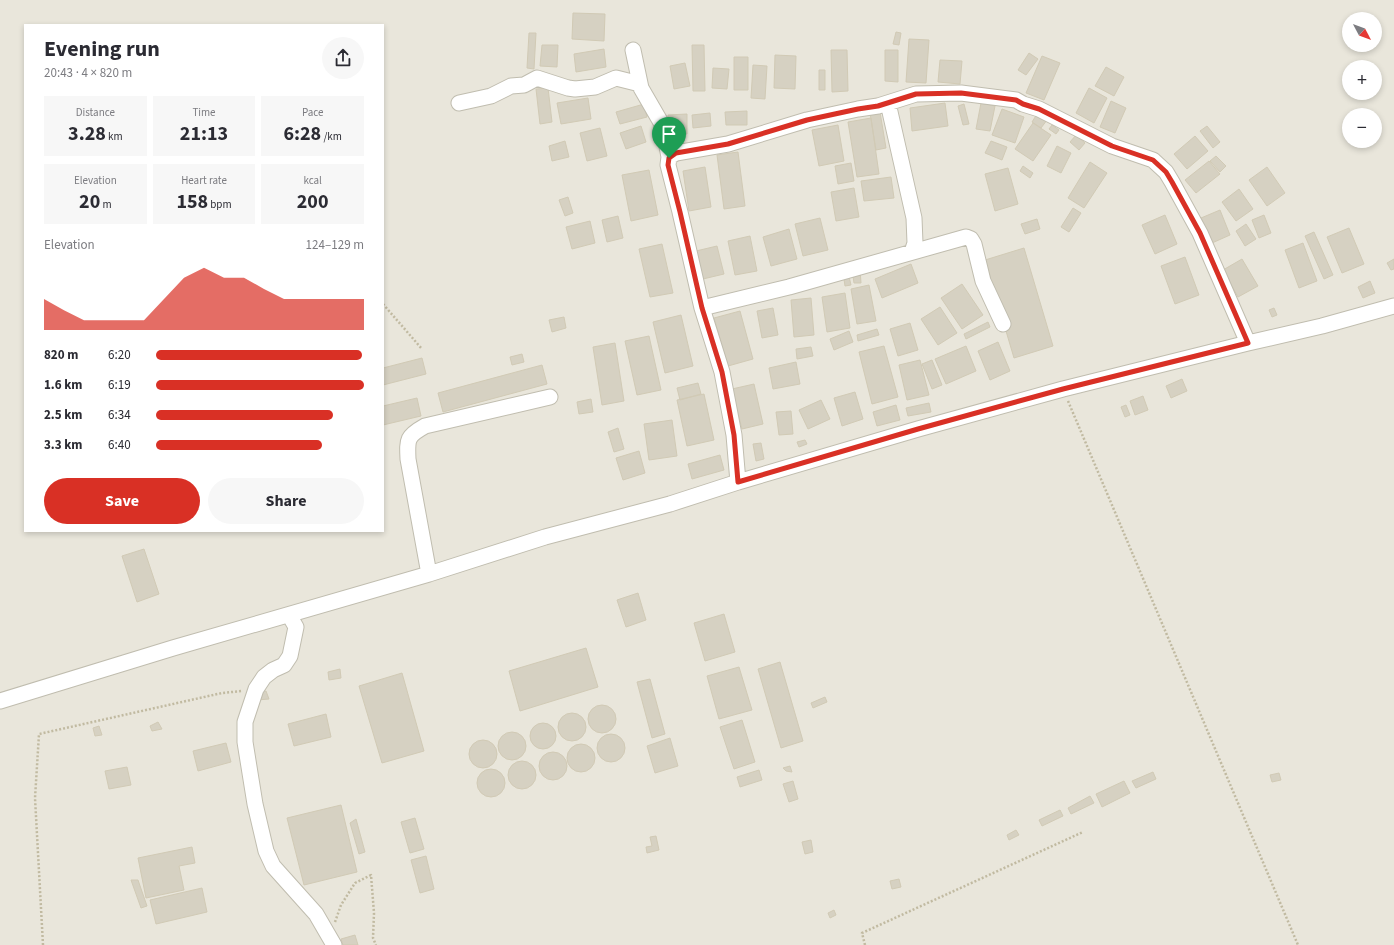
<!DOCTYPE html>
<meta charset="utf-8">
<style>
:root{--surface:#fff;--page:#f7f7f7;--text:#2b2b33;--muted:#7c7c81;--accent:#d93025}
body{margin:0;font-family:"Source Sans 3",sans-serif;background:var(--page);color:var(--text);height:100vh;display:flex;flex-direction:column;font-size:15px;white-space:nowrap}
*{box-sizing:border-box;margin:0}
p{font-size:13px;color:var(--muted)}
.icon{flex:none;width:22px;height:22px;fill:none;stroke:currentColor;stroke-width:2;stroke-linecap:round;stroke-linejoin:round}
.map{position:relative;flex:1;overflow:hidden}
.details{position:absolute;left:24px;top:24px;width:360px;height:508px;display:flex;flex-direction:column;background:var(--surface);border-radius:0px;box-shadow:0 2px 6px #0003}
.details>*{flex:none}
.needle{width:26px;rotate:131deg}
.fabs{position:absolute;left:1342px;top:12px;display:grid;gap:8px}
.fabs a{display:grid;place-items:center;width:40px;height:40px;border-radius:50%;background:var(--surface);box-shadow:0 2px 6px #0003;font-size:20px}
.pin{position:absolute;display:grid;place-items:center;width:34px;height:34px;color:#fff;margin:-41px -17px;border-radius:50% 50% 50% 0;rotate:-45deg;box-shadow:0 0 4px #0007}
.pin .icon{rotate:45deg}
.round{display:grid;place-items:center;flex:none;width:42px;height:42px;border-radius:21px;background:var(--page)}
.head{display:flex;align-items:center;justify-content:space-between;height:68px;padding:0 20px}
h1{font-size:22px;font-weight:700;line-height:30px}
.metrics{display:grid;grid-template-columns:repeat(3,1fr);gap:6px;height:68px;padding:4px 20px}
.metrics div{display:grid;align-content:center;border-radius:0px;background:var(--page);text-align:center}
.metrics b{font-size:20px;font-weight:700}
.metrics small{font-size:11px;font-weight:400}
.metrics p{font-size:11px}
.chart{height:112px;padding:8px 20px}
.chart p{display:flex;justify-content:space-between}
.chart svg{width:100%;height:72px;margin-top:4px;fill:var(--accent);opacity:.7}
.cta{display:flex;gap:8px;margin-top:auto;padding:8px 20px}
.cta a{flex:1;height:46px;border-radius:24px;background:var(--accent);color:#fff;font-size:16px;font-weight:700;line-height:46px;text-align:center}
.cta a+a{background:var(--page);color:var(--text)}
ul{padding:0 20px;list-style:none;font-size:13px}
li{display:grid;grid-template-columns:64px 48px 1fr;align-items:center;height:30px}
li i{height:10px;border-radius:5px;background:var(--accent)}
.map>svg:first-child{display:block}
</style>
<div class="map">
<svg width="1394" height="945" viewBox="0 0 1394 945">
<rect width="100%" height="100%" fill="#f5f4ec"/>
<path fill="#e9e6db" fill-rule="evenodd" d="M0,0H1394V945H0ZM1349,19H1375V45H1349ZM25,25H383V531H25ZM1349,67H1375V93H1349ZM1349,115H1375V141H1349Z"/>
<path fill="#d6d1c2" stroke="#d1cab5" d="M573,13L605,14L604,41L572,39Z
M896,32L901,33L899,45L893,44Z
M529,33H536L534,69L527,68Z
M909,39L929,40L926,83L906,82Z
M542,45H558L557,67L540,66Z
M692,45H704L705,91H693Z
M604,49L606,67L576,72L574,54Z
M831,50H847L848,91L832,92Z
M885,50H898V82L885,81Z
M1029,53L1038,59L1026,75L1018,70Z
M775,55L796,56L795,89L774,88Z
M1042,56L1060,63L1044,100L1026,93Z
M734,57H748V90H734Z
M940,60L962,61L960,84L938,82Z
M685,63L690,86L674,89L670,66Z
M753,65L767,66L765,99L751,98Z
M1106,67L1124,77L1114,96L1095,86Z
M713,68L729,69L727,89L712,88Z
M819,70H825V90H819Z
M548,88L552,122L540,124L536,89Z
M1089,88L1107,98L1094,123L1076,113Z
M588,98L591,119L561,124L557,103Z
M1111,101L1126,108L1115,133L1100,127Z
M945,103L948,126L912,131L910,108Z
M981,103L995,106L990,131L976,129Z
M644,104L647,117L620,124L616,112Z
M964,104L969,124L963,125L958,106Z
M1002,109L1024,117L1015,143L992,135Z
M747,111V125H726L725,112Z
M880,112L886,148L876,150L870,113Z
M710,113L711,126L693,128L692,115Z
M687,114V134H668V115Z
M1037,114L1047,120L1041,128L1032,122Z
M871,118L879,174L857,177L848,122Z
M1033,123L1051,135L1033,161L1015,149Z
M838,125L844,161L819,166L812,130Z
M1052,125L1059,130L1056,134L1049,129Z
M641,126L646,142L626,149L620,133Z
M1207,126L1220,142L1213,148L1200,131Z
M600,128L607,156L587,161L580,133Z
M1076,135L1085,143L1079,150L1070,142Z
M1195,136L1208,151L1187,169L1174,154Z
M565,141L569,157L552,161L549,146Z
M991,141L1007,147L1002,160L985,153Z
M1057,146L1071,153L1061,173L1047,166Z
M738,152L745,206L724,209L717,155Z
M1216,156L1226,166L1220,172L1210,161Z
M1209,161L1220,174L1196,193L1185,180Z
M1090,162L1107,173L1084,208L1068,198Z
M851,163L854,181L838,184L835,166Z
M1023,166L1033,173L1030,178L1020,171Z
M705,167L711,207L689,211L683,171Z
M1267,167L1285,193L1267,206L1249,180Z
M1008,168L1018,204L995,211L985,174Z
M649,170L658,215L631,221L622,175Z
M891,177L894,198L864,201L861,181Z
M854,188L859,217L836,221L831,192Z
M1239,189L1253,209L1236,221L1222,202Z
M568,197L573,213L565,216L559,200Z
M1073,208L1081,213L1069,232L1061,227Z
M1220,210L1230,235L1212,243L1201,218Z
M1165,215L1177,244L1155,254L1142,225Z
M1264,215L1271,233L1259,238L1252,220Z
M618,216L623,238L607,242L602,220Z
M820,218L828,250L803,256L795,224Z
M1037,219L1040,229L1025,234L1021,224Z
M590,221L595,243L572,249L566,227Z
M1246,224L1256,239L1245,246L1236,231Z
M1349,228L1364,264L1342,273L1327,237Z
M789,229L797,259L771,266L763,237Z
M1314,232L1333,275L1324,279L1305,236Z
M750,236L757,271L735,275L728,241Z
M1303,243L1317,281L1299,288L1285,250Z
M662,244L673,293L650,297L639,249Z
M717,246L724,274L703,279L696,251Z
M1024,248L1053,346L1014,358L985,260Z
M1185,257L1199,295L1175,304L1161,266Z
M1242,259L1258,286L1238,297L1223,270Z
M1394,259V269L1391,270L1387,263Z
M911,264L918,283L882,298L875,279Z
M860,269L861,283H854L852,270Z
M848,272L851,285L845,286L843,273Z
M1370,281L1375,293L1363,298L1358,287Z
M962,284L983,315L962,329L941,298Z
M869,285L876,321L857,324L851,289Z
M845,293L850,328L827,332L822,297Z
M811,298L814,335L794,337L791,300Z
M940,307L957,333L938,345L921,319Z
M773,308L778,335L762,338L757,311Z
M1274,308L1277,315L1272,317L1269,310Z
M740,311L753,359L728,366L714,318Z
M681,315L693,366L665,373L653,322Z
M564,317L566,328L552,332L549,320Z
M988,322L990,327L966,339L964,334Z
M910,323L918,350L898,356L890,329Z
M877,329L879,335L858,341L857,335Z
M849,331L853,342L834,350L830,339Z
M649,336L661,390L637,395L625,341Z
M998,342L1010,371L990,380L978,351Z
M615,343L624,401L602,405L593,347Z
M884,346L898,397L872,404L859,352Z
M966,346L976,371L946,384L935,359Z
M811,347L813,356L797,359L796,349Z
M522,354L524,362L512,365L510,357Z
M422,358L426,374L383,385V368Z
M920,360L929,395L907,400L899,365Z
M932,360L942,385L932,389L922,364Z
M796,362L800,384L773,389L769,368Z
M542,365L547,384L443,412L438,393Z
M1182,379L1187,391L1171,398L1166,386Z
M698,383L701,394L680,400L677,388Z
M754,384L763,424L742,429L732,389Z
M855,392L863,419L842,426L834,398Z
M704,394L714,440L687,446L677,400Z
M1143,396L1148,410L1135,415L1130,401Z
M417,398L421,416L383,425V406Z
M591,399L593,412L579,414L577,402Z
M821,400L830,419L808,429L799,410Z
M929,403L931,412L908,416L906,408Z
M896,405L900,420L877,426L873,412Z
M1126,405L1130,415L1125,417L1121,407Z
M791,411L793,434L779,435L776,412Z
M672,420L677,456L649,460L644,424Z
M618,428L624,449L614,452L608,432Z
M805,440L807,444L799,447L797,442Z
M761,443L764,459L756,461L753,444Z
M639,451L645,473L623,480L616,458Z
M720,455L724,470L692,479L688,464Z
M144,549L159,594L137,602L122,556Z
M638,593L646,620L626,627L617,600Z
M724,614L735,652L705,661L694,623Z
M586,648L598,687L520,711L509,671Z
M780,662L803,741L781,748L758,669Z
M739,667L752,710L719,719L707,676Z
M340,669L341,678L329,680L328,672Z
M402,673L424,751L382,763L359,686Z
M650,679L665,734L652,738L637,682Z
M266,691L269,699L257,700L258,693Z
M825,697L827,702L813,708L811,703Z
M588 719a14 14 0 1 1 28 0a14 14 0 1 1-28 0Z
M558 727a14 14 0 1 1 28 0a14 14 0 1 1-28 0Z
M326,714L331,737L294,746L288,724Z
M742,720L755,762L734,769L720,727Z
M158,722L162,729L152,731L150,726Z
M530 736a13 13 0 1 1 26 0a13 13 0 1 1-26 0Z
M99,726L102,735L95,736L93,728Z
M498 746a14 14 0 1 1 28 0a14 14 0 1 1-28 0Z
M597 748a14 14 0 1 1 28 0a14 14 0 1 1-28 0Z
M670,738L678,766L655,773L647,746Z
M469 754a14 14 0 1 1 28 0a14 14 0 1 1-28 0Z
M226,743L231,762L198,771L193,751Z
M567 758a14 14 0 1 1 28 0a14 14 0 1 1-28 0Z
M539 766a14 14 0 1 1 28 0a14 14 0 1 1-28 0Z
M508 775a14 14 0 1 1 28 0a14 14 0 1 1-28 0Z
M790,766L792,772L786,771L783,768Z
M127,767L131,785L109,789L105,771Z
M477 783a14 14 0 1 1 28 0a14 14 0 1 1-28 0Z
M759,770L762,780L740,787L737,777Z
M1153,772L1156,779L1136,788L1132,781Z
M1279,773L1281,780L1272,782L1270,775Z
M793,781L798,799L789,802L783,784Z
M1124,781L1130,793L1102,807L1096,794Z
M1090,796L1094,803L1071,814L1068,808Z
M341,805L357,872L304,885L287,818Z
M1060,810L1063,816L1042,826L1039,820Z
M415,818L424,849L410,853L401,822Z
M356,819L365,852L359,854L350,823Z
M1016,830L1019,835L1009,840L1007,835Z
M656,836L659,850L647,853L646,847L652,846L650,837Z
M811,840L813,852L805,854L802,842Z
M192,847L195,863L179,866L184,890L146,898L138,858Z
M426,856L434,889L420,893L411,860Z
M899,879L901,887L892,889L890,881Z
M131,880H138L147,906L141,908Z
M202,888L207,912L156,924L150,900Z
M834,910L836,915L830,918L828,913Z
M355,935L358,945H343L341,939Z"/>
<g fill="none" stroke-linecap="round" stroke-linejoin="round">
<defs>
<path id="minor" d="M633,50L641,88L663,126L669,157L668,165L680,212L702,308L722,372L734,435L738,482
M459,103L491,96L511,86L524,85L537,78L568,88L575,89L595,87L616,78L640,84
M888,103L914,218L915,243L912,252
M669,157L676,153L728,144L807,120L858,109L878,106L916,94L961,93L1016,100L1023,104L1039,109L1112,146L1153,160L1166,172L1172,182L1200,233L1248,343
M702,308L789,287L966,237L971,239L974,244L983,281L1003,324
M429,574L408,459C407,439 407,436 425,426L550,397
M289,615L296,627L290,656L284,665L273,670L264,677L256,689L245,722V742L255,804L266,851L273,866L316,914L334,945
M0,701L173,648L429,574L545,537L670,504L738,482L918,429L1063,389L1248,343L1322,326L1394,306"/>
</defs>
<use href="#minor" stroke="#c0bdaf" stroke-width="17"/>
<path stroke="#c1baa1" stroke-width="2.5" stroke-dasharray="2 2" stroke-linecap="butt" d="M383,304L422,349
M1068,401L1298,945
M335,922L341,905L355,883L371,875L374,913L373,938L376,945
M43,945L35,798L39,734L222,693L242,691
M865,945L862,933L1083,832"/>
<use href="#minor" stroke="#fff" stroke-width="15"/>
</g>
<g fill="none" stroke-linecap="round" stroke-linejoin="round">
<defs>
<path id="route" d="M961,93L1016,100L1023,104L1039,109L1112,146L1153,160L1166,172L1172,182L1200,233L1248,343L1063,389L918,429L738,482L734,435L722,372L702,308L680,212L668,165L669,158L676,153L728,144L807,120L858,109L878,106L916,94Z"/>
</defs>
<use href="#route" stroke="#fff" stroke-width="8"/>
<use href="#route" stroke="#d93025" stroke-width="5"/>
</g>
</svg>
<div class="fabs">
<a><svg class="needle" viewBox="-14 -14 28 28"><path d="M0-13l5 13h-10z" fill="#e53935"/><path d="M0 13l5-13h-10z" fill="#7c7c81"/></svg></a>
<a>+</a>
<a>−</a>
</div>
<div class="pin" style="left:669px;top:158px;background:#1e9e55"><svg class="icon" aria-label="arrive" viewBox="0 0 24 24"><path d="M6 21V4h12l-3 4 3 4H6"/></svg></div>
<section class="details">
<div class="head"><div><h1>Evening run</h1><p>20:43 · 4 × 820 m</p></div><a class="round"><svg class="icon" aria-label="share" viewBox="0 0 24 24"><path d="M12 15V3M7 8l5-5 5 5M5 13v7h14v-7"/></svg></a></div>
<div class="metrics">
<div><p>Distance</p><b>3.28<small> km</small></b></div>
<div><p>Time</p><b>21:13</b></div>
<div><p>Pace</p><b>6:28<small> /km</small></b></div>
</div>
<div class="metrics">
<div><p>Elevation</p><b>20<small> m</small></b></div>
<div><p>Heart rate</p><b>158<small> bpm</small></b></div>
<div><p>kcal</p><b>200</b></div>
</div>
<div class="chart"><p><span>Elevation</span>124–129 m</p>
<svg viewBox="0 0 160 44" preserveAspectRatio="none"><path d="M0 44V25L10 32L20 38L30 38L40 38L50 38L60 25L70 12L80 6L90 12L100 12L110 19L120 25L130 25L140 25L150 25L160 25V44z"/></svg>
</div>
<ul>
<li><b>820 m</b>6:20<i style="width:99%"></i></li>
<li><b>1.6 km</b>6:19<i style="width:100%"></i></li>
<li><b>2.5 km</b>6:34<i style="width:85%"></i></li>
<li><b>3.3 km</b>6:40<i style="width:80%"></i></li>
</ul>
<div class="cta"><a>Save</a><a>Share</a></div>
</section>
</div>
